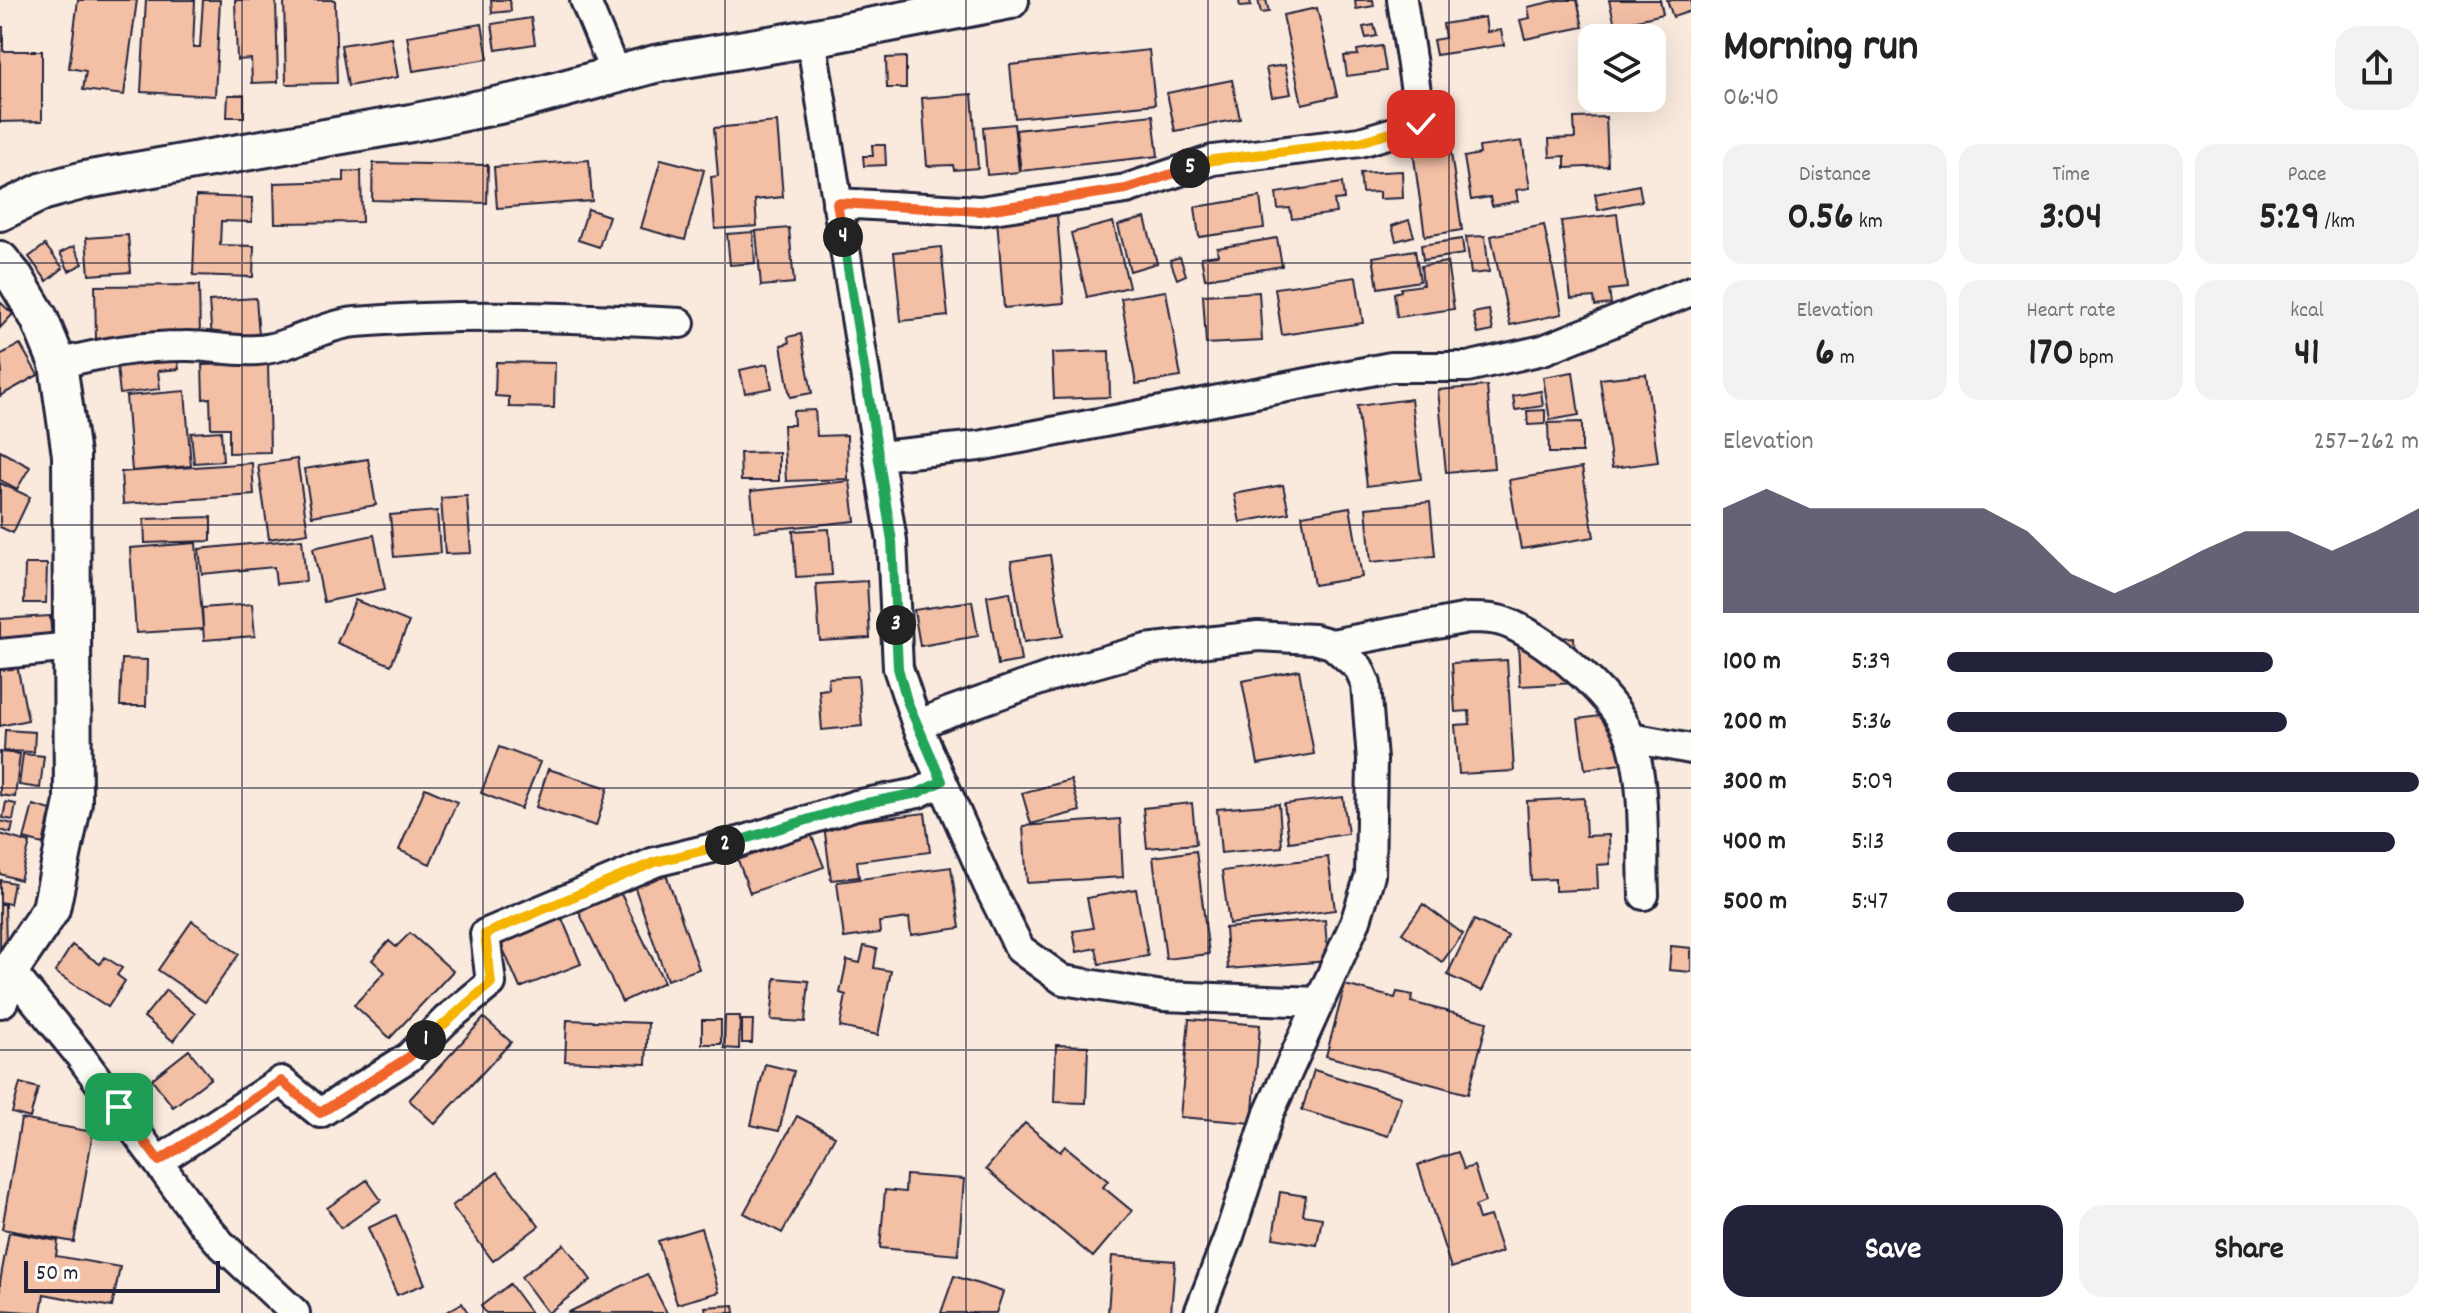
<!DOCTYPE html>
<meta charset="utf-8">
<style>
:root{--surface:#fff;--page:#f2f2f2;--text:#222;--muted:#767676;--accent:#22223b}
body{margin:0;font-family:Dekko,sans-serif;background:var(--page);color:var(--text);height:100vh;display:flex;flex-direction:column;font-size:30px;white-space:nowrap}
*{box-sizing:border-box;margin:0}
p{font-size:26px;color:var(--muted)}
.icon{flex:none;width:44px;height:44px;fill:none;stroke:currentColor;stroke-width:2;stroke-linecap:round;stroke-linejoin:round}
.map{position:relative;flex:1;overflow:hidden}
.sheet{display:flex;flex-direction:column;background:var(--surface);width:760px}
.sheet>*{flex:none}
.controls{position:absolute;left:1578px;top:24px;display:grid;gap:16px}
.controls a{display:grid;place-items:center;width:88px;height:88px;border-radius:16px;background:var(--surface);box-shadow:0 8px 32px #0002;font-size:40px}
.scale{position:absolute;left:24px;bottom:20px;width:196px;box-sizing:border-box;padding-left:8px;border:4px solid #22223b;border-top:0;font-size:22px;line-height:28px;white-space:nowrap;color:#22223b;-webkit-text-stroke:6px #fdfcf7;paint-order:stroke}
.pin{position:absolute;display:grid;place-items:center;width:68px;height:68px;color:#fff;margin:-34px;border-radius:16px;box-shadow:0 4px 12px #0006}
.km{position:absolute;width:40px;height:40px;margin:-20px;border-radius:50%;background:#222;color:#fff;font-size:22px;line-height:40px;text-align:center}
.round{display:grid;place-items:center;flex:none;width:84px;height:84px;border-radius:24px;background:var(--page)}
.summary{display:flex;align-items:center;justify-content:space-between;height:136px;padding:0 32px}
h1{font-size:44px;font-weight:800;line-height:60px}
.metrics{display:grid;grid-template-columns:repeat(3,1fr);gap:12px;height:136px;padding:8px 32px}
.metrics div{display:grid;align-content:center;border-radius:20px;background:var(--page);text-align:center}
.metrics b{font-size:40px;font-weight:800}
.metrics small{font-size:22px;font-weight:400}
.metrics p{font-size:22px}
.chart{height:224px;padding:16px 32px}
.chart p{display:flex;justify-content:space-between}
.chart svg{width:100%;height:144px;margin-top:8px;fill:var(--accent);opacity:.7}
.action{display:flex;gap:16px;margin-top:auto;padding:16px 32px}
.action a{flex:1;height:92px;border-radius:24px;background:var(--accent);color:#fff;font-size:32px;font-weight:800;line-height:92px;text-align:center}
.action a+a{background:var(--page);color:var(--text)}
ul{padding:0 32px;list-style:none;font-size:26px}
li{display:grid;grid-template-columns:128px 96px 1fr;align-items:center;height:60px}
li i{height:20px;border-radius:10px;background:var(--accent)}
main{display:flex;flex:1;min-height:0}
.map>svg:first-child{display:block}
</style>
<main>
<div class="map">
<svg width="1691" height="1313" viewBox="0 0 1691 1313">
<rect width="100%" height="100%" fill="#faeade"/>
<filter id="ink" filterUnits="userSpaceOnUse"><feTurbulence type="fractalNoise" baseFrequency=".0125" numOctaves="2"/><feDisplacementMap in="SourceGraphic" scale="16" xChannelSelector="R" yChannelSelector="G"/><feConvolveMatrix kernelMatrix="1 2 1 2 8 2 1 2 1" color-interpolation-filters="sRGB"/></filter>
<g filter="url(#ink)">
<path fill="#f3bfa5" stroke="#22223b" stroke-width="2" d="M78,0H137L124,95L83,90L86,71L69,68Z
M146,0H195L193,47H200L203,0H220L215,96L141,92Z
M235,0H276L278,82L252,83L251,59L237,60Z
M284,0H335L337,83L286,84Z
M491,0H510L511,11L492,13Z
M1239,0H1250L1251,6L1240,7Z
M1258,0H1266L1269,12L1261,13Z
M1355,0H1373L1374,6L1356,9Z
M1559,0H1577L1583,27L1525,39L1520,20L1530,18L1528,7Z
M1609,0H1660L1663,14L1615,25Z
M1667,0H1691V11L1673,17Z
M1317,8L1337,96L1302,104L1283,15Z
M1485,17L1487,32L1501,30L1504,45L1436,55L1433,40L1445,38L1443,24Z
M531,18L535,44L496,50L492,24Z
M482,24L488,59L413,71L407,36Z
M1374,25L1377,36L1366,38L1363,27Z
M0,27H3V51H42V121L0,122Z
M391,37L398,77L348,86L341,45Z
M1382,46L1386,71L1347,76L1344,56L1358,55L1357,50Z
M1149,50L1155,104L1015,118L1010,65Z
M906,57V88H887L886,58Z
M1285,65L1291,94L1272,97L1266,68Z
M1232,80L1240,119L1175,131L1167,93Z
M972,94L978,168L954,170L953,165L927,166L922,98Z
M228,95H244V117H227Z
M1153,115L1158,156L1021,171L1016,130Z
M1606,117L1608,166L1565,168V156L1550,157L1549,139L1575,138L1574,118Z
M777,122L783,197L755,200L757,226L715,229L711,177L718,176L714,128Z
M1014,124L1019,172L987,175L983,127Z
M1522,141L1530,188L1516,190L1518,201L1492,206L1490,197L1471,200L1464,157L1480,154L1479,147Z
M872,145H885L886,165L864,166L863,156H873Z
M1450,146L1462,230L1425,236L1413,151Z
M661,159L704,170L685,240L641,228Z
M589,160L592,201L497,208L494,167Z
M373,163L488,165L487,203L372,200Z
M361,171L362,222L275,223L274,183L344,181V172Z
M1402,171L1403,198L1379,199V192L1362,193L1360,173Z
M1342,183L1344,199L1334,200L1336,213L1292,219L1290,208L1278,209L1276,193Z
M1639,185L1642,201L1598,210L1595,194Z
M196,196L252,198V222L221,221L220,245L254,246L253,277L193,275Z
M1260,197L1264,228L1199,237L1195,207Z
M588,209L609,216L599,247L578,240Z
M1617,214L1627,288L1609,290L1611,304L1595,306L1594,297L1571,299L1561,221Z
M1057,215L1064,303L1004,308L997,219Z
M1145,218L1157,263L1130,271L1118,225Z
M1409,220L1414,236L1396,241L1392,226Z
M1113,222L1129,287L1087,297L1071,233Z
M1544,225L1562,314L1510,325L1491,236Z
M789,228L794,283L761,286L756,231Z
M753,232L755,263L730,265L727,234Z
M128,235L131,272L89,275L86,238Z
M1485,236L1489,272L1471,274L1466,237Z
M1277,238L1282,266L1205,279L1201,257L1218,255L1217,248Z
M1462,239L1464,254L1423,260L1421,245Z
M45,245L63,268L47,281L29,257Z
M74,246L83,264L69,271L60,253Z
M941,247L948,316L901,321L894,252Z
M1415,250L1420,281L1378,288L1373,257Z
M1180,257L1186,275L1177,279L1170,260Z
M1447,262L1454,309L1397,317L1394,293L1401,291V288L1423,285L1421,266Z
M1356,277L1363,323L1282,335L1275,288Z
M199,285L200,338L96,340L95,286Z
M1166,291L1181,377L1136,384L1121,298Z
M1259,292L1262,341L1206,344L1203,295Z
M256,298L259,336L212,339L209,301Z
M0,302L13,314L0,328Z
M1489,310L1493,331L1478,334L1473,313Z
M801,334L812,393L790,397L781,345L789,343L788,337Z
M20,344L38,375L0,396V374L2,373L0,355Z
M176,350L179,369L158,371L160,389L120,394L116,357Z
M1109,351L1110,397L1054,399L1052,353Z
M496,362L555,363L554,408L509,407V397L495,396Z
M268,363L270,452L229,453V428H211L210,398L203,399L202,365Z
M767,364L772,388L745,393L740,370Z
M1573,372L1579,415L1550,420L1543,377Z
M1646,374L1658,462L1612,468L1600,379Z
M1487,386L1494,468L1446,472L1438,390Z
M185,391L191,466L132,471L126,396Z
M1541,391L1543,406L1515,410L1513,396Z
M1411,399L1421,479L1367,486L1357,406Z
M815,410L817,436L847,435L848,479L786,481L783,425H794L793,411Z
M1545,410V424L1528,425L1527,411Z
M1582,422V453H1549L1548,423Z
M221,431L223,461L194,463L191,433Z
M0,451L30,467L17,489L0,480Z
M779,452V481H741L740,453Z
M297,459L308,533L269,539L258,465Z
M368,459L376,505L312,516L304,469Z
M252,463L254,495L123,504L121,472Z
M1582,468L1594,537L1521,549L1509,480Z
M850,481L855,521L755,531L751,491Z
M0,483L30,497L13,533L0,527Z
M1283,485L1289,513L1240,522L1234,494Z
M467,496L471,553L445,554L441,498Z
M1430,502L1435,556L1371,562L1366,508Z
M1350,507L1362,577L1314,585L1302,515Z
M437,511L440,553L394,557L390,515Z
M211,517V541L145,543L144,519Z
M829,529L832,575L796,577L793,531Z
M374,535L385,589L324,602L313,548Z
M302,539L306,581L276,584L274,567L202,574L199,549Z
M196,543L203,629L136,633L130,548Z
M1050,555L1063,636L1024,642L1011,561Z
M25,564H47L46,603H24Z
M867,581L870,638L820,641L816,584Z
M1010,592L1021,661L998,665L987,596Z
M355,600L409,622L391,665L337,643Z
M972,601L978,636L920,646L914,610Z
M252,604L255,636L204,640L202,608Z
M50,616L52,640L0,644V619Z
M1574,637L1576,683L1520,686L1518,640Z
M122,659L147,660L146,706H120Z
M16,660L28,720L0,726V664Z
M1507,660L1514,771L1459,774L1455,725L1470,724L1469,711L1455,712L1452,663Z
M1299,670L1314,754L1258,764L1242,681Z
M858,676L862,726L822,730L819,690L829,689L828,678Z
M1635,711L1642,761L1585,769L1578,719Z
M5,730L35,732L34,752L4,751Z
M499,747L540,762L521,809L481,793Z
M0,752L20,754L15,797L0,795Z
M23,754L44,756L40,788L19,785Z
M548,769L608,788L596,826L536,807Z
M1071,780L1080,811L1031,824L1022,793Z
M425,788L457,802L430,864L399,850Z
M1343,797L1348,834L1289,842L1284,804Z
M1584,798L1586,836L1609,835L1610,864L1597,865L1598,889L1555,891V879L1531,880L1527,801Z
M6,802L16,804L13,820L3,818Z
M1192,803L1196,844L1147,848L1143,808Z
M1279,804L1282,847L1221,853L1217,809Z
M33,805L51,810L43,844L24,839Z
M925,813L930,852L857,861L859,877L831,880L824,825Z
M1120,819L1123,877L1027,883L1023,826Z
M0,821L13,824L11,833L0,830Z
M0,834L30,843L20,880L0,874Z
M811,834L824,867L750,893L738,860Z
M1196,851L1209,954L1166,959L1153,857Z
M1328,857L1335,910L1229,924L1222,871Z
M951,867L960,928L911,935L909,918L879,922L880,933L844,938L837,882Z
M666,874L699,969L667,980L634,885Z
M0,880L14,883L10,904L0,902Z
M618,888L664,982L622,1002L577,908Z
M1136,889L1148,956L1099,964L1096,948L1077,952L1073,931L1093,928L1087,898Z
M0,904H5L6,949H0Z
M1423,904L1463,934L1442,962L1402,933Z
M561,916L581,964L520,988L500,942Z
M1325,920L1328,961L1228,969L1225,928Z
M1474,920L1508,936L1482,991L1447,975Z
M192,921L239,954L205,1002L158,970Z
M410,933L453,971L390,1038L354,1005L385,972L372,960L389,941L396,947Z
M72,945L100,964L105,957L122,968L117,975L125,981L108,1007L55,972Z
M864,946L877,949L874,968L891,971L878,1035L840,1027L846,995L840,993L847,960L860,963Z
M1671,946L1691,948V972L1669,970Z
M775,978L809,981L805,1022L771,1020Z
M1345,985L1395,998L1397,992L1413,995L1411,1002L1487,1022L1468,1094L1326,1056Z
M166,990L195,1014L173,1041L144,1017Z
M725,1016H740L739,1049L724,1048Z
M484,1018L511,1042L435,1124L409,1100Z
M1189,1019L1260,1025L1252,1123L1180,1117Z
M567,1020L648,1023L646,1064L565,1061Z
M702,1020H721V1044H702Z
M742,1020H753L752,1043H742Z
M1056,1045L1088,1046L1086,1103L1054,1102Z
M189,1050L211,1078L173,1107L152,1079Z
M765,1064L794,1071L779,1131L751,1125Z
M1314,1070L1401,1097L1388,1136L1302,1110Z
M20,1083L38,1088L30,1118L12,1113Z
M797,1116L835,1136L782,1233L744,1213Z
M21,1119L93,1132L74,1242L2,1229Z
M1025,1123L1060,1152L1065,1146L1108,1181L1103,1187L1132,1211L1093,1257L986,1169Z
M1458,1152L1464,1169L1474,1166L1485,1202L1475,1206L1479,1219L1490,1216L1502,1252L1451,1268L1418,1165Z
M498,1172L539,1226L493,1261L452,1206Z
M906,1175L964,1179L958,1255L880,1248L885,1190L905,1192Z
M367,1180L381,1200L341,1228L327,1208Z
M1280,1192L1306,1196L1303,1215L1322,1218L1317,1245L1273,1238Z
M396,1215L425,1284L397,1295L368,1228Z
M701,1228L719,1292L677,1304L658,1241Z
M9,1232L58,1241L56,1256L120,1267L112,1307L44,1294L41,1313L0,1310V1282Z
M564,1244L591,1280L548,1313L521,1277Z
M1112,1256L1175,1261L1171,1313H1108Z
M647,1274L667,1313H567Z
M954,1276L1003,1292L996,1313H941Z
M510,1284L531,1313H486L481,1306Z
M462,1303L468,1313H445Z
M734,1305L735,1313H706L705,1307Z"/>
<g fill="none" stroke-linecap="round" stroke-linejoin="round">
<defs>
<path id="minor" d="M585,0L616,75
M811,38L892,541L898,668L917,725L989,887L1020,949L1063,980L1163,996L1319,1002
M837,203L980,211L1126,189L1213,160L1360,142L1421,124L1402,0
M58,364C100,353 141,346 184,346C208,345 233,352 257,350C291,348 322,325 356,322C464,313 572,317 680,323
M879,456L979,446L1391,367H1467L1543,350L1691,291
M1332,644L1468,618C1482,618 1497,618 1510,624C1551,642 1619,699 1632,742C1646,790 1642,845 1644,895
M0,654L72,647
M917,725L949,712L1060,673L1146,649L1258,636L1314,639L1332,644L1359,668L1366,684L1372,760L1370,875L1355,923L1269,1113L1229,1236L1199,1313
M1631,738L1691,749
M10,970L78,1053L200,1220L221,1244L295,1313
M159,1161L281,1081L320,1113L409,1057L446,1020L491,983L485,934L655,862L742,841L856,805L918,793L942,781"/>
<path id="tertiary" d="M0,212L44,191L85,180L411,123L519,101L655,64L811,38L1010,0
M0,260L15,278L39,318L58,364L71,455L73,802L51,909L10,970L0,999"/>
</defs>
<use href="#minor" stroke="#22223b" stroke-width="34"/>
<use href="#tertiary" stroke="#22223b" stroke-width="42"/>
<use href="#minor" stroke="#fdfcf7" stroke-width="28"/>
<use href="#tertiary" stroke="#fdfcf7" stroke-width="36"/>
</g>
</g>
<g fill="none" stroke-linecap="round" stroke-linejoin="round" filter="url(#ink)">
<defs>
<path id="split-1" d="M119,1107L159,1161L281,1081L320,1113L409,1057L426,1040"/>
<path id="split-2" d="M426,1040L491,983L485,934L655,862L725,845"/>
<path id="split-3" d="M725,845L856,805L918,793L942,781L907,701L898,668L896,625"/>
<path id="split-4" d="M843,237L892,541L896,625"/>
<path id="split-5" d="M843,237L837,203L980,211L1126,189L1190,168"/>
<path id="split-6" d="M1190,168L1213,160L1360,142L1421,124"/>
</defs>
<use href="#split-1" stroke="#fff" stroke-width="16"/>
<use href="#split-2" stroke="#fff" stroke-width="16"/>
<use href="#split-3" stroke="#fff" stroke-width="16"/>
<use href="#split-4" stroke="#fff" stroke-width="16"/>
<use href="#split-5" stroke="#fff" stroke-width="16"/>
<use href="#split-6" stroke="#fff" stroke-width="16"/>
<use href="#split-1" stroke="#f0652b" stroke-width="10"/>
<use href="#split-2" stroke="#f5b400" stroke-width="10"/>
<use href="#split-3" stroke="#22a559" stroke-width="10"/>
<use href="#split-4" stroke="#22a559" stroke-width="10"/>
<use href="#split-5" stroke="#f0652b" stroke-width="10"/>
<use href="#split-6" stroke="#f5b400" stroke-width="10"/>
</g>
<path fill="none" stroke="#22223b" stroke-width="2" stroke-opacity="0.55" d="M242,0V1313M483,0V1313M725,0V1313M966,0V1313M1208,0V1313M1449,0V1313M0,263H1691M0,525H1691M0,788H1691M0,1050H1691"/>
</svg>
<div class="controls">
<a><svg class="icon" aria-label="layers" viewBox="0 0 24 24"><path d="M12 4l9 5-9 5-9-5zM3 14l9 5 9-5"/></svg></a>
</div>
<div class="scale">50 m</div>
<div class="pin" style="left:119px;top:1107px;background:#1e9e55"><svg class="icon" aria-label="arrive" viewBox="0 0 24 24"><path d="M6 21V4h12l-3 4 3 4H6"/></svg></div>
<div class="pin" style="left:1421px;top:124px;background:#d93025"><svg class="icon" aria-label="check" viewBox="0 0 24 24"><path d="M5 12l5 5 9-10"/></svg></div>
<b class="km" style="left:426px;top:1040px">1</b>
<b class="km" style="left:725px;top:845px">2</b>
<b class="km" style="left:896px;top:625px">3</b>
<b class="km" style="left:843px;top:237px">4</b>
<b class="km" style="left:1190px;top:168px">5</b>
</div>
<section class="sheet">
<div class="summary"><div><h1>Morning run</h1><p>06:40</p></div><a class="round"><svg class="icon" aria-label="share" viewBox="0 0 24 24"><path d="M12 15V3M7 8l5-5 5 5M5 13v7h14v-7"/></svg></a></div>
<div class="metrics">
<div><p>Distance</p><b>0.56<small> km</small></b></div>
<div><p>Time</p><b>3:04</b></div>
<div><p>Pace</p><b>5:29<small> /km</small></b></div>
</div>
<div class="metrics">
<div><p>Elevation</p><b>6<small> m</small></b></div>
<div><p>Heart rate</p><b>170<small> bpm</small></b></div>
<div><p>kcal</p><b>41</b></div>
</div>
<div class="chart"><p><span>Elevation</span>257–262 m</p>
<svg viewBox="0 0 160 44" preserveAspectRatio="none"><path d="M0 44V12L10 6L20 12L30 12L40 12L50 12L60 12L70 19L80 32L90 38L100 32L110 25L120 19L130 19L140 25L150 19L160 12V44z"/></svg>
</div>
<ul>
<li><b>100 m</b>5:39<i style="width:69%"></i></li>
<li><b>200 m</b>5:36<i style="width:72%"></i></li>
<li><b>300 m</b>5:09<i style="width:100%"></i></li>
<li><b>400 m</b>5:13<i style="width:95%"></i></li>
<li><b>500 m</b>5:47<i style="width:63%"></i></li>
</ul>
<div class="action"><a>Save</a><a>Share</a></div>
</section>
</main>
